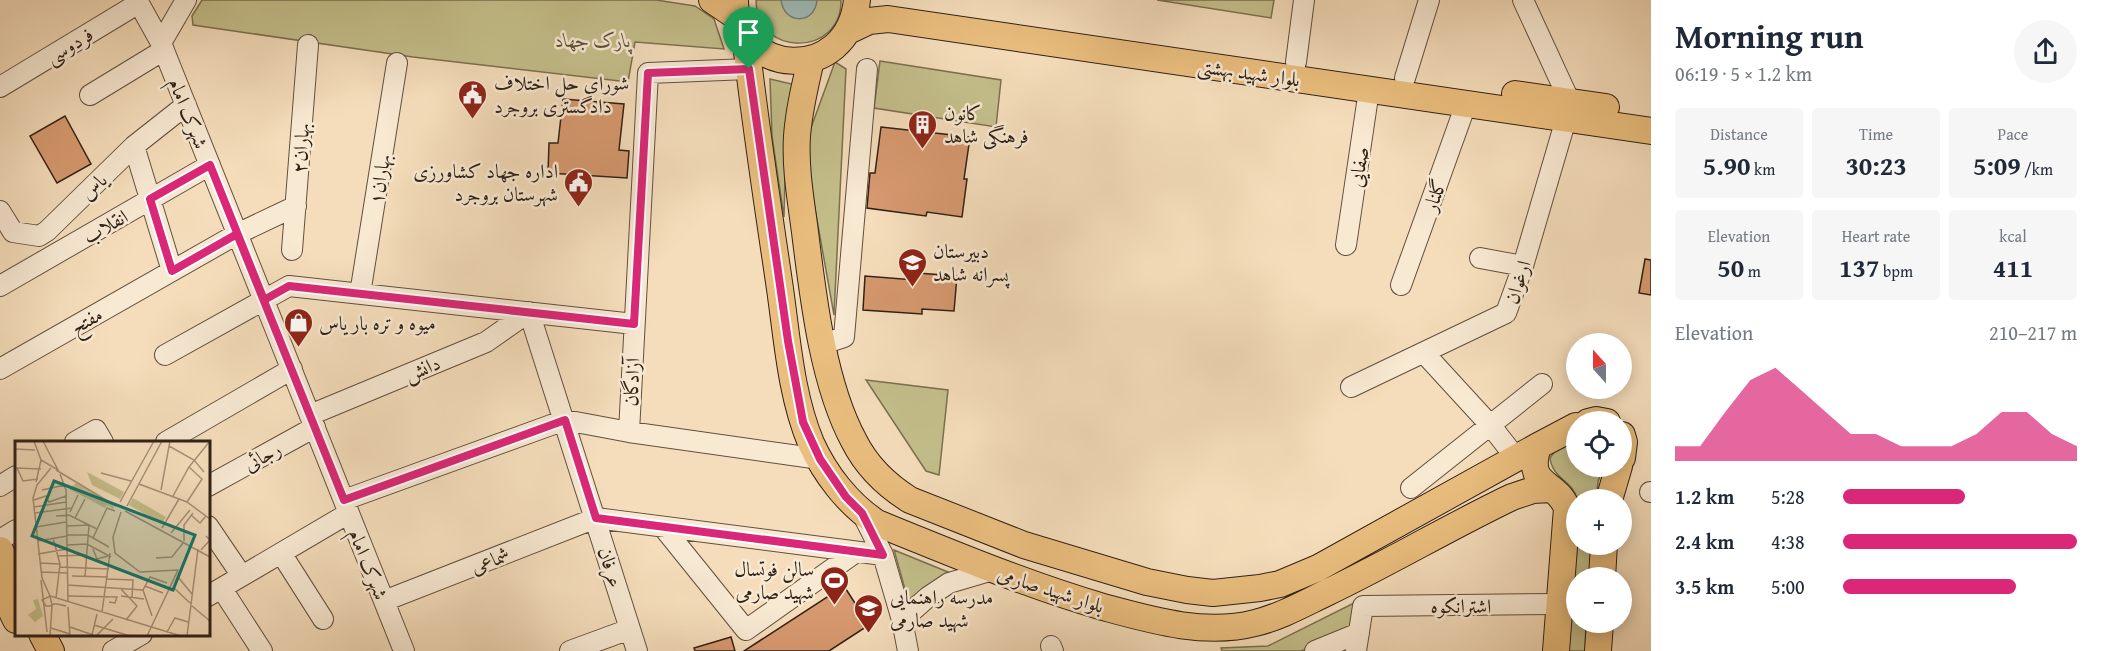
<!DOCTYPE html>
<meta charset="utf-8">
<style>
:root{--surface:#fff;--page:#f6f6f7;--text:#1f2937;--muted:#747a83;--accent:#db2777}
body{margin:0;font-family:"Gentium Book Plus",Amiri,serif;background:var(--page);color:var(--text);height:100vh;display:flex;flex-direction:column;font-size:22px;white-space:nowrap}
*{box-sizing:border-box;margin:0}
p{font-size:20px;color:var(--muted)}
.icon{flex:none;width:33px;height:33px;fill:none;stroke:currentColor;stroke-width:2;stroke-linecap:round;stroke-linejoin:round}
.map{position:relative;flex:1;overflow:hidden}
.panel{display:flex;flex-direction:column;background:var(--surface);width:450px}
.panel>*{flex:none}
.needle{width:39px;rotate:339deg}
.fabs{position:absolute;left:1566px;top:333px;display:grid;gap:12px}
.fabs a{display:grid;place-items:center;width:66px;height:66px;border-radius:50%;background:var(--surface);box-shadow:0 3px 15px #0003;font-size:30px}
.pin{position:absolute;display:grid;place-items:center;width:51px;height:51px;color:#fff;margin:-62px -26px;border-radius:50% 50% 50% 0;rotate:-45deg;box-shadow:0 0 6px #0007}
.pin .icon{rotate:45deg}
.round{display:grid;place-items:center;flex:none;width:63px;height:63px;border-radius:32px;background:var(--page)}
.overview{display:flex;align-items:center;justify-content:space-between;height:102px;padding:0 24px}
h1{font-size:33px;font-weight:800;line-height:45px}
.figures{display:grid;grid-template-columns:repeat(3,1fr);gap:9px;height:102px;padding:6px 24px}
.figures div{display:grid;align-content:center;border-radius:6px;background:var(--page);text-align:center}
.figures b{font-size:26px;font-weight:800}
.figures small{font-size:16px;font-weight:400}
.figures p{font-size:16px}
.chart{height:168px;padding:12px 24px}
.chart p{display:flex;justify-content:space-between}
.chart svg{width:100%;height:108px;margin-top:6px;fill:var(--accent);opacity:.7}
ul{padding:0 24px;list-style:none;font-size:20px}
li{display:grid;grid-template-columns:96px 72px 1fr;align-items:center;height:45px}
li i{height:15px;border-radius:8px;background:var(--accent)}
main{display:flex;flex:1;min-height:0}
.map>svg:first-child{display:block}
</style>
<main>
<div class="map">
<svg width="1651" height="651" viewBox="0 0 1651 651">
<rect width="100%" height="100%" fill="#f5ddbb"/>
<filter id="stains"><feTurbulence type="fractalNoise" baseFrequency=".00333" numOctaves="4"/><feColorMatrix values="0 0 0 0 .2 0 0 0 0 .09 0 0 0 0 .02 0 0 0 .5 -.17"/></filter>
<radialGradient id="worn" r=".72"><stop offset=".6" stop-color="#630" stop-opacity="0"/><stop offset="1" stop-color="#630" stop-opacity=".3"/></radialGradient>
<path fill="#c4bf8b" stroke="#7a7050" stroke-width="1.5" d="M202,0H656L695,6L714,19L724,49L635,42L628,82L413,57L193,25L192,16Z
M756,0H841C842,57 756,58 756,0Z
M1157,0H1274L1271,18Z
M880,61L1001,80L996,127L874,108Z
M835,62L846,69L834,315L804,147Z
M770,79L796,85L786,134L784,217L772,136Z
M866,380L948,390L939,475L926,471Z
M1576,438V466L1603,467L1598,482L1596,499H1577C1573,480 1553,480 1550,458L1557,448Z
M1576,544L1592,545L1589,577L1576,578V622L1586,623L1585,651H1565Z
M894,550L948,572L908,600Z
M1354,603H1361L1354,631L1301,651H1222L1221,648L1268,646Z"/>
<path fill="#9ebab7" stroke="#727c77" stroke-width="1.5" d="M781,0H817C815,25 784,25 781,0Z"/>
<path fill="#d7996f" stroke="#302016" stroke-width="1.5" d="M563,99L624,104L619,150L629,151L627,178L548,173L549,143H558Z
M65,116L91,164L57,183L30,136Z
M881,127L970,137L964,179H967L962,217L927,212L926,216L867,208L870,173H875Z
M1645,259L1651,260V295L1639,293Z
M917,273L957,276L954,311L922,309V314L863,310L865,276L915,280Z
M844,586L869,625L829,651H744Z
M731,637L735,651H695L694,648Z"/>
<g fill="none" stroke-linecap="round" stroke-linejoin="round">
<defs>
<path id="minor" d="M137,0L161,43L404,651
M1523,0L1570,102
M161,43L186,0
M1296,62L1304,0
M1405,78L1429,0
M0,87L139,3
M90,95L164,50
M134,146L172,271
M0,211L13,232L39,236L47,231L134,146L186,105
M1346,245L1369,90
M292,250L308,45
M1480,258L1523,266
M1401,285L1466,104
M0,286L210,165
M360,294L397,63
M823,344L844,337L867,69
M1424,353L1491,426L1516,458
M165,355L289,286L634,324
M0,369L237,234L296,206
M1351,387L1506,313L1523,266L1566,119
M310,415L486,342L529,312L637,651
M629,432L648,73L749,69
M75,442L96,430L103,442
M166,442L292,369
M0,486L16,476
M208,486L315,427
M1411,488L1542,384
M1650,492H1651
M344,500L565,420L629,432L820,459
M862,513L883,555L902,620L908,651
M208,526L242,576
M663,527L746,630L856,552
M0,540L16,530
M281,553L323,619
M222,589L262,651
M208,596L349,513
M384,601L596,518L883,555
M902,620L928,597L949,583L993,570
M1051,646L1053,651
M113,651L142,634
M570,651L630,629
M1315,651L1359,633
M1356,651L1363,606L1559,604"/>
<path id="major" d="M712,0L737,17
M735,0C735,77 848,85 857,0
M850,30L869,21L888,19L1651,131
M745,34C754,117 767,200 779,282C787,335 790,393 811,443C825,474 848,504 877,523C951,553 1025,584 1103,607C1151,620 1205,636 1255,623C1280,617 1303,604 1326,593C1389,563 1449,527 1512,497L1533,490L1551,489
M811,60C805,85 799,110 797,136C795,169 801,201 805,232C813,297 823,384 854,441C867,467 886,485 910,500L1024,545L1147,582L1187,590L1213,593L1260,588L1280,584L1318,568L1538,446L1576,426
M1515,94L1606,107
M1588,422L1596,420L1607,422
M1622,435L1624,442L1622,458
M1538,446C1525,488 1555,479 1567,508L1556,651
M1609,500L1619,466
M0,550L16,584
M1602,578L1604,544
M0,587L16,620
M42,634L51,651
M1598,651L1600,622"/>
</defs>
<use href="#minor" stroke="#614f3f" stroke-width="22"/>
<use href="#major" stroke="#302016" stroke-width="28"/>
<use href="#minor" stroke="#f8e9d3" stroke-width="20"/>
<use href="#major" stroke="#eabe7e" stroke-width="26"/>
</g>
<g fill="none" stroke-linecap="round" stroke-linejoin="round">
<defs>
<path id="route" d="M749,69L648,73L634,324L289,286L264,300C246,255 228,210 210,165L150,199L172,271L237,234L344,500L565,420L596,518L883,555L862,513L846,497L820,459L803,422L788,341L749,69"/>
</defs>
<use href="#route" stroke="#fff" stroke-width="12"/>
<use href="#route" stroke="#db2777" stroke-width="8"/>
</g>
<defs>
<symbol id="civic-pin" viewBox="-11 -11 22 30"><path d="M0 17L-7.5 6A9.5 9.5 0 1 1 7.5 6Z" fill="#8f2418" stroke="#f8e9d3"/><path d="M-.6-6.5H3V-4.5H.6V-3L4-1V1h2V6H-6V1h2V-1L-.6-3ZM-1.2 2.5V6h2.4V2.5Z" fill="#fff"/></symbol>
<symbol id="building-pin" viewBox="-11 -11 22 30"><path d="M0 17L-7.5 6A9.5 9.5 0 1 1 7.5 6Z" fill="#8f2418" stroke="#f8e9d3"/><path d="M-4-6H4V6H1V3H-1V6H-4ZM-2.5-4.3h1.7v1.8h-1.7ZM.8-4.3h1.7v1.8H.8ZM-2.5-1h1.7V.8h-1.7ZM.8-1h1.7V.8H.8Z" fill="#fff"/></symbol>
<symbol id="school-pin" viewBox="-11 -11 22 30"><path d="M0 17L-7.5 6A9.5 9.5 0 1 1 7.5 6Z" fill="#8f2418" stroke="#f8e9d3"/><path d="M0-5L7-2L0 1L-7-2ZM-4 1L0 2.5L4 1V4Q0 6-4 4Z" fill="#fff"/></symbol>
<symbol id="shop-pin" viewBox="-11 -11 22 30"><path d="M0 17L-7.5 6A9.5 9.5 0 1 1 7.5 6Z" fill="#8f2418" stroke="#f8e9d3"/><path d="M-5-2.5h2.3a2.7 3.5 0 0 1 5.4 0H5L5.5 6h-11ZM-1.5-2.5h3a1.5 2.3 0 0 0-3 0Z" fill="#fff"/></symbol>
<symbol id="stadium-pin" viewBox="-11 -11 22 30"><path d="M0 17L-7.5 6A9.5 9.5 0 1 1 7.5 6Z" fill="#8f2418" stroke="#f8e9d3"/><path d="M0-5a6.5 5 0 1 0 0 10a6.5 5 0 1 0 0-10ZM-3.5-1.8h7v3.6h-7Z" fill="#fff"/></symbol>
</defs>
<g fill-rule="evenodd">
<use href="#civic-pin" x="456" y="78" width="33" height="45"/>
<use href="#building-pin" x="906" y="108" width="33" height="45"/>
<use href="#civic-pin" x="562" y="166" width="33" height="45"/>
<use href="#school-pin" x="896" y="246" width="33" height="45"/>
<use href="#shop-pin" x="282" y="306" width="33" height="45"/>
<use href="#stadium-pin" x="818" y="564" width="33" height="45"/>
<use href="#school-pin" x="852" y="592" width="33" height="45"/>
</g>
<g text-anchor="middle" dominant-baseline="central" stroke-width="5" stroke-linejoin="round" paint-order="stroke">
<g font-size="20" font-style="italic" fill="#5c5039" stroke="#f8e9d3">
<text x="593" y="39">پارک جهاد</text>
</g>
<g font-size="20" fill="#302016" stroke="#f8e9d3">
<text transform="translate(69 45) rotate(-31)">فردوسی</text>
<text transform="translate(1249 72) rotate(8)">بلوار شهید بهشتی</text>
<text transform="translate(189 113) rotate(68)">شهرک امام</text>
<text transform="translate(300 148) rotate(-86)">بهاران۲</text>
<text transform="translate(1358 167) rotate(-81)">صفایی</text>
<text transform="translate(379 179) rotate(-81)">بهاران۱</text>
<text transform="translate(93 186) rotate(-44)">یاس</text>
<text transform="translate(1434 195) rotate(-70)">گلنار</text>
<text transform="translate(105 226) rotate(-30)">انقلاب</text>
<text transform="translate(1517 282) rotate(-72)">ارغوان</text>
<text transform="translate(86 320) rotate(-30)">مفتح</text>
<text transform="translate(422 368) rotate(-22)">دانش</text>
<text transform="translate(631 382) rotate(-87)">آزادگان</text>
<text transform="translate(262 456) rotate(-29)">رجائی</text>
<text transform="translate(490 560) rotate(-21)">شماعی</text>
<text transform="translate(369 564) rotate(68)">شهرک امام</text>
<text transform="translate(611 567) rotate(73)">عرفان</text>
<text transform="translate(1051 589) rotate(18)">بلوار شهید صارمی</text>
<text x="1461" y="605">اشترانکوه</text>
</g>
<g font-size="20" fill="#302016" stroke="#f8e9d3" text-anchor="start">
<text x="494" y="82">شورای حل اختلاف<tspan x="494" dy="23">دادگستری بروجرد</tspan></text>
<text x="944" y="112">کانون<tspan x="944" dy="23">فرهنگی شاهد</tspan></text>
<text x="558" y="170" text-anchor="end">اداره جهاد کشاورزی<tspan x="558" dy="23">شهرستان بروجرد</tspan></text>
<text x="933" y="250">دبیرستان<tspan x="933" dy="23">پسرانه شاهد</tspan></text>
<text x="319" y="322">میوه و تره بار یاس</text>
<text x="814" y="568" text-anchor="end">سالن فوتسال<tspan x="814" dy="23">شهید صارمی</tspan></text>
<text x="890" y="596">مدرسه راهنمایی<tspan x="890" dy="23">شهید صارمی</tspan></text>
</g>
</g>
<g transform="translate(15 441)">
<rect width="195" height="195" fill="#f5ddbb"/>
<path d="M72,31L109,51L105,58L77,44ZM61,42L98,63L99,68L92,64L90,67L54,48ZM118,57L151,76L147,83L114,64ZM23,158L28,175L20,181L13,174L21,168L18,159Z" fill="#c4bf8b"/>
<path fill="none" stroke="#a69179" stroke-width="1.5" d="M19,0L26,19L43,29L28,0M154,5L179,19L189,31M0,8L20,9M36,27L22,44L18,57L27,137L35,155L166,195M41,29L101,65M86,32L116,40M45,33L51,49L53,161M23,38L8,40L2,27L26,28M21,41L26,19M124,43L172,61L195,78M27,49L50,44M146,49L155,0M158,55L174,26L195,0M19,59L31,55L34,61L51,55M105,61L139,0M172,61L187,38L174,26M112,65L147,0M19,66L51,61M110,70L195,116M55,71L63,54M106,71L98,96L100,112L125,131L163,129L132,195M20,72L57,67M176,74L185,82L191,75M41,75L54,74L82,88M60,77L70,58M52,85L74,84L70,136M21,86L51,81M147,87L164,58M156,92L175,69M52,94H73L94,106M38,97L45,123L41,157M78,97L92,67L100,70M23,100L52,95M169,100V84L178,72M52,104L72,103L96,116M78,108L82,118L93,115M186,109L195,99L191,95M23,113L52,108M43,115L72,114M141,117L157,116L168,102M25,122L45,123M44,126L94,128M26,131L52,132M57,135L93,136M163,136L177,153M92,138L118,139L117,157M26,139L32,191M52,144L128,149M130,145L148,152M159,147L175,162M106,148L122,165L111,179M52,155L102,156L100,162L94,161M106,155L129,158M177,165L195,180M53,166L55,195M87,171L95,112M137,175L128,149L135,136L152,142M79,184L115,195M55,186L81,195M36,187L55,193M152,191L160,177L173,181M77,194L82,173M35,195L37,164L35,155L27,159L31,165H35L39,163H42L51,165M81,195L98,178M172,195L183,108"/>
<path fill="#0f766e" fill-opacity="0.15" stroke="#0f766e" stroke-width="3" d="M39,40L180,94L158,149L17,95Z"/>
<rect width="195" height="195" fill="none" stroke="#302016" stroke-width="3"/>
</g>
<rect width="100%" height="100%" filter="url(#stains)"/>
<rect width="100%" height="100%" fill="url(#worn)"/>
</svg>
<div class="fabs">
<a><svg class="needle" viewBox="-14 -14 28 28"><path d="M0-13l5 13h-10z" fill="#e53935"/><path d="M0 13l5-13h-10z" fill="#747a83"/></svg></a>
<a><svg class="icon" aria-label="locate" viewBox="0 0 24 24"><circle cx="12" cy="12" r="6"/><path d="M12 2v4M12 18v4M2 12h4M18 12h4"/></svg></a>
<a>+</a>
<a>−</a>
</div>
<div class="pin" style="left:749px;top:69px;background:#1e9e55"><svg class="icon" aria-label="arrive" viewBox="0 0 24 24"><path d="M6 21V4h12l-3 4 3 4H6"/></svg></div>
</div>
<section class="panel">
<div class="overview"><div><h1>Morning run</h1><p>06:19 · 5 × 1.2 km</p></div><a class="round"><svg class="icon" aria-label="share" viewBox="0 0 24 24"><path d="M12 15V3M7 8l5-5 5 5M5 13v7h14v-7"/></svg></a></div>
<div class="figures">
<div><p>Distance</p><b>5.90<small> km</small></b></div>
<div><p>Time</p><b>30:23</b></div>
<div><p>Pace</p><b>5:09<small> /km</small></b></div>
</div>
<div class="figures">
<div><p>Elevation</p><b>50<small> m</small></b></div>
<div><p>Heart rate</p><b>137<small> bpm</small></b></div>
<div><p>kcal</p><b>411</b></div>
</div>
<div class="chart"><p><span>Elevation</span>210–217 m</p>
<svg viewBox="0 0 160 44" preserveAspectRatio="none"><path d="M0 44V38L10 38L20 24L30 11L40 6L50 15L60 24L70 33L80 33L90 38L100 38L110 38L120 33L130 24L140 24L150 33L160 38V44z"/></svg>
</div>
<ul>
<li><b>1.2 km</b>5:28<i style="width:52%"></i></li>
<li><b>2.4 km</b>4:38<i style="width:100%"></i></li>
<li><b>3.5 km</b>5:00<i style="width:74%"></i></li>
</ul>
</section>
</main>
